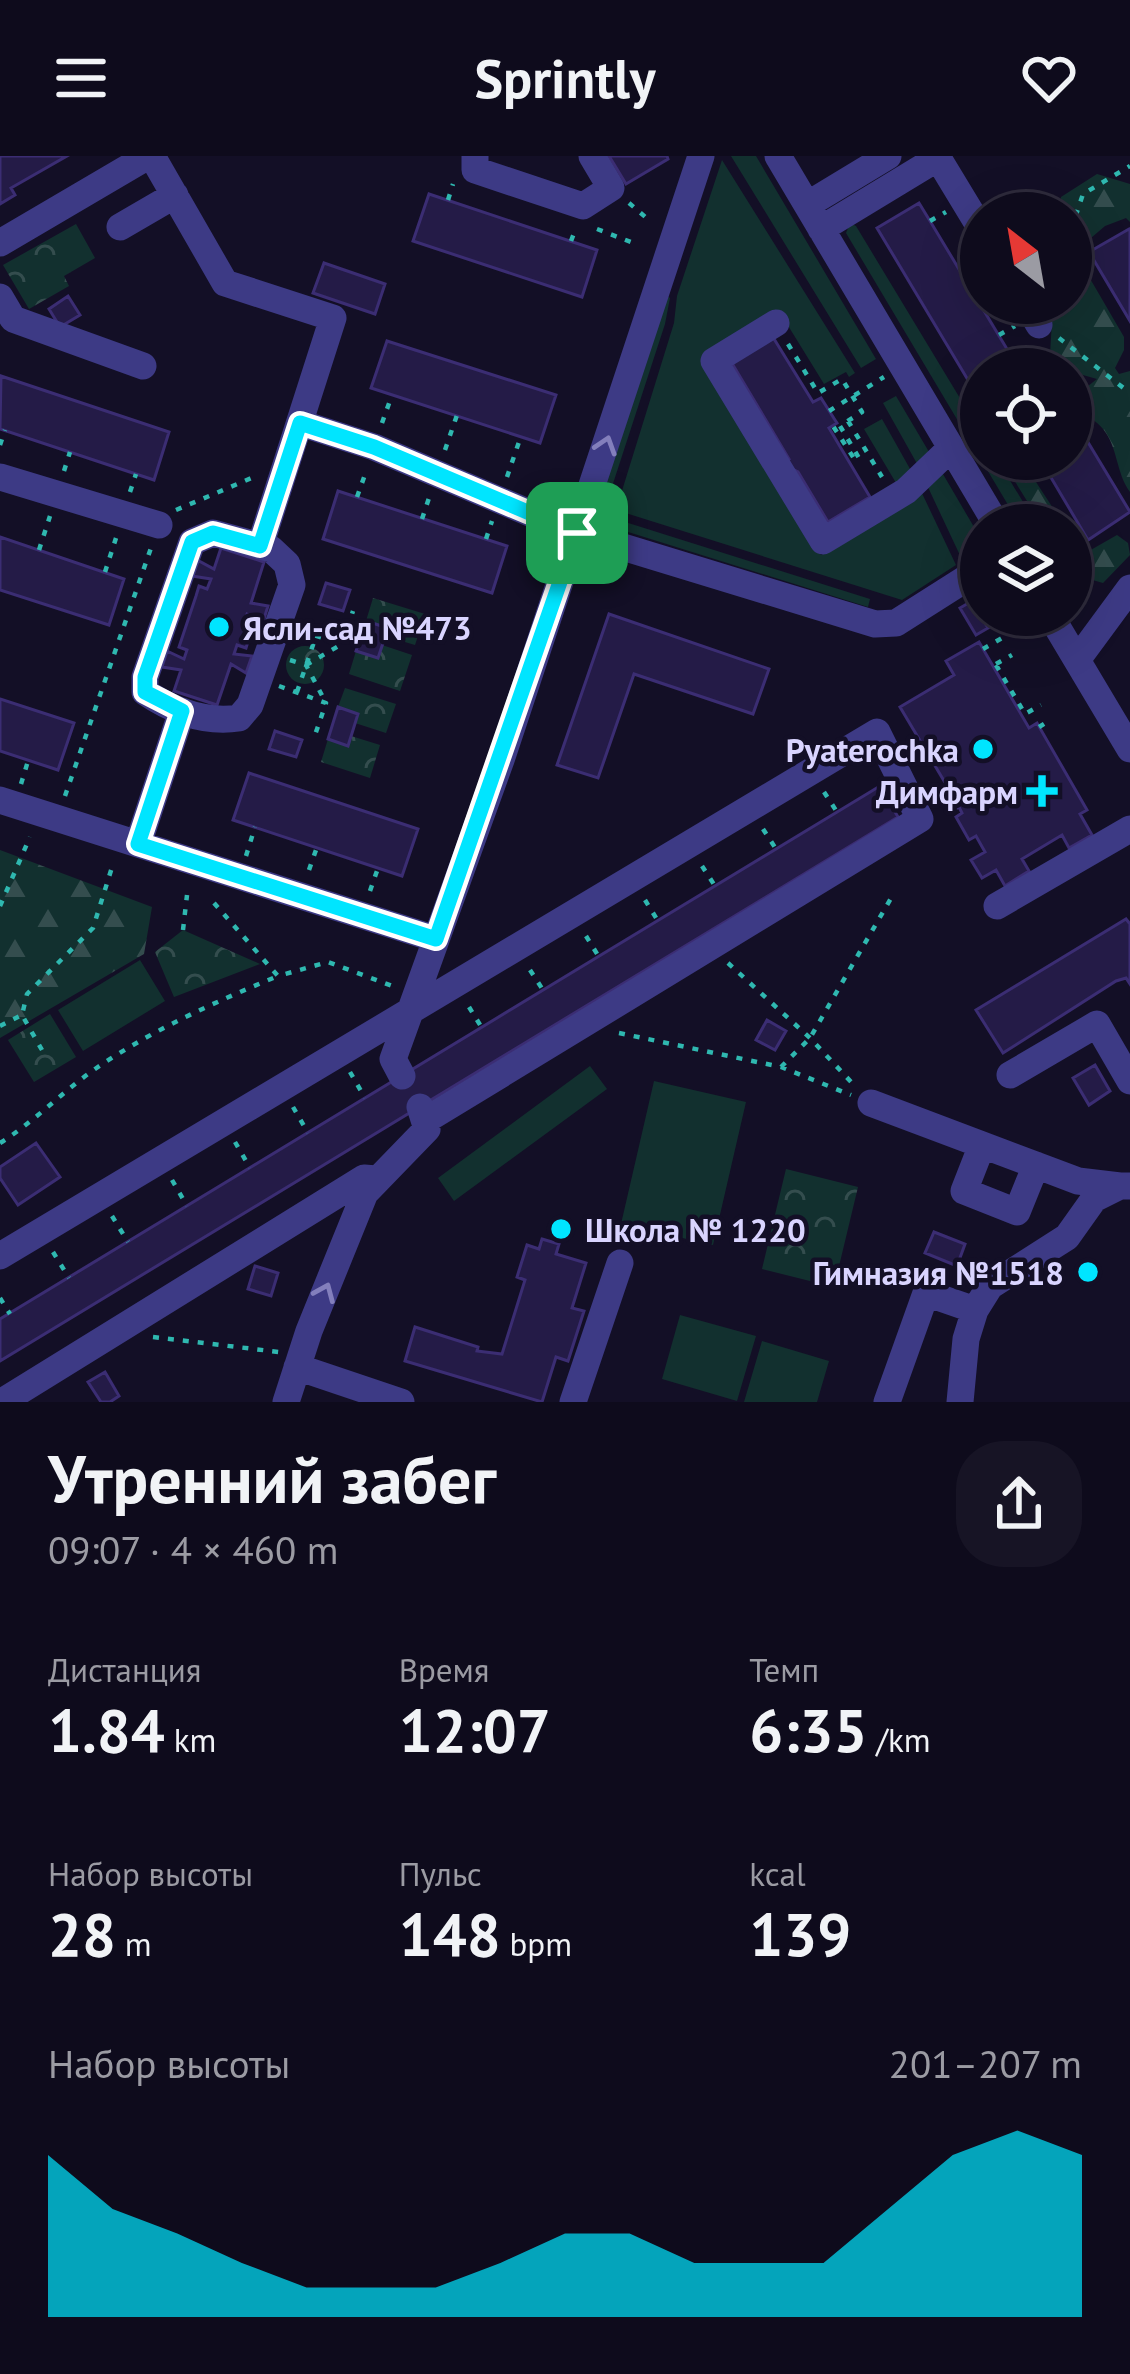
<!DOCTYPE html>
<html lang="ru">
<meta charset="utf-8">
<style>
:root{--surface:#0e0b1c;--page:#171425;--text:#f1f3f6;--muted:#9b9ba3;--line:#2e2b3b;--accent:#00e5ff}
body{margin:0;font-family:"PT Sans",sans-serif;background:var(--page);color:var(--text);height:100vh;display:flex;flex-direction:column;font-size:45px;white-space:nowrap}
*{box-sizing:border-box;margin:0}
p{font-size:39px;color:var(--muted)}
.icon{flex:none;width:66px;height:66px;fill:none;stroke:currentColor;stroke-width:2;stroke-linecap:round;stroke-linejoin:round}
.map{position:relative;height:1246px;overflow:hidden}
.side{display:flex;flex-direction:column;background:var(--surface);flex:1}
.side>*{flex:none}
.needle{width:78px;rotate:329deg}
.controls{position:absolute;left:960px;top:36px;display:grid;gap:24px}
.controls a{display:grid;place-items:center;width:132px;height:132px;border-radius:50%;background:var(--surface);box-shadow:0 12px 48px #0002,0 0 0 3px var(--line);font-size:60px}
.pin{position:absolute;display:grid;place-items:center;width:102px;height:102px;color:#fff;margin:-51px;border-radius:24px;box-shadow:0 6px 18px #0006}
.round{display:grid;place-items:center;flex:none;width:126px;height:126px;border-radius:48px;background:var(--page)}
.head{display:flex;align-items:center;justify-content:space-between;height:204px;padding:0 48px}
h1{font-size:66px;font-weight:800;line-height:90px}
.figures{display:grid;grid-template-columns:repeat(3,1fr);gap:18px;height:204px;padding:12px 48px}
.figures div{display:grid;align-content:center}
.figures b{font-size:60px;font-weight:800}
.figures small{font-size:33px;font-weight:400}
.figures p{font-size:33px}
.chart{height:336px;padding:24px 48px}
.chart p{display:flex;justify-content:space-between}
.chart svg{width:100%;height:216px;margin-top:12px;fill:var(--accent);opacity:.7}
header{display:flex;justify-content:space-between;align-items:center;height:156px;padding:0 48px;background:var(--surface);font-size:54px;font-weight:800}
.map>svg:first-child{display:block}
</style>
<header><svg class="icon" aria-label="menu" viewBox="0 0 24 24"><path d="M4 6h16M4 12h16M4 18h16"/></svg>Sprintly<svg class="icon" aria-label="heart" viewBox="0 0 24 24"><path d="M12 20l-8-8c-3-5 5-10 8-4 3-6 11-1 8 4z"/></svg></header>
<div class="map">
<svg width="1130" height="1246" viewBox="0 0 1130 1246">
<defs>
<pattern id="forest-firs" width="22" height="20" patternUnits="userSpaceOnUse" patternTransform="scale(3)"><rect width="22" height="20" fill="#12302f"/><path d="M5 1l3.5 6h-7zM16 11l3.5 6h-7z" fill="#344d4e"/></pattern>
<pattern id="park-crowns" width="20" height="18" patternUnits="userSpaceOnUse" patternTransform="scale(3)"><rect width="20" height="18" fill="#12302f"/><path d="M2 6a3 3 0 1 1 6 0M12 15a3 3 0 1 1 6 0" fill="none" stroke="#344d4e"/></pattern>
</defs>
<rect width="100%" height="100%" fill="#130f26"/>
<path fill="#12302f" d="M731,0H756L876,203L861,212Z
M722,4L855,217L849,221L846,216L824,228L779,155L702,204L821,399L894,356L920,333L956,409L902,444L616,354L674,167L677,140Z
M850,67L856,70L981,277V303H997L1037,369H1020L846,77Z
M667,140L670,142L665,168L607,346L597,349Z
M896,240L932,301L920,313L883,247Z
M882,263L914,320L899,332L864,273Z
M940,313L981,383V400L965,410L926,327Z
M614,365H622L870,443L868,451L609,370Z
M140,804L165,845L83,895L58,854Z
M590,910L607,933L454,1045L438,1022Z
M654,925L746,946L713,1089L621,1068Z
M680,1159L756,1180L737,1245L662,1223Z
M762,1185L829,1205L817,1246H744Z"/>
<path fill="url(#forest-firs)" d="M1097,18L1130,28V66L1126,62L1105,70L1078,93L1071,89V57H1060L1061,41Z
M1078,102L1124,181V194L1115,212L1119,218L1130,215V336C1116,317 1118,291 1103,273C1098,266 1087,260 1079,254L1078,238L1097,223L1062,213L1050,201L1052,163L1062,147H1071V109Z
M1001,303H1027L1034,323L1064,369H1042Z
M1117,379L1128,387L1130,399L1103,427L1072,418L1071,384L1089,395Z
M0,694L152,751L144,798L0,882Z"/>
<path fill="url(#park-crowns)" d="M76,68L95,102L64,120L69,130L29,153L3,109Z
M373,442L425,458L415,489L385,480L387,472L366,465Z
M382,489L412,499L400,535L349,518L356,495Z
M286 509a19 19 0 1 1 38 0a19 19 0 1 1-38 0Z
M345,532L396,548L386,577L355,567L358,558L338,551Z
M351,580L380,589L370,622L321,606L328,583L347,589Z
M183,774L260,808L174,841L155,796Z
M50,858L76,901L34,926L8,884Z
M786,1013L858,1031L834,1131L762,1113Z"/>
<path fill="#241b47" stroke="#3b2d73" stroke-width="3" d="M0,0H67L11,32L15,39L0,48Z
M609,0H667L668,3L626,28Z
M429,38L597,94L582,141L413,85Z
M919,47L930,65L1019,213H981L968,224L877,72Z
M1129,73L1130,75V165L1089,96Z
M324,107L385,128L375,158L313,137Z
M68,140L80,159L60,171L49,153Z
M771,178L813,246L821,242L835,264L837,267L829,272L870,341L828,366L798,316L782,308L789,303L730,204Z
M387,185L556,239L540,287L371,232Z
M1,220L169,276L154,324L0,273Z
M1071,258L1130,356L1088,384L1040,303H1071Z
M338,335L507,390L492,437L323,383Z
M0,381L124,423L109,469L0,434Z
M221,392L264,406L251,447L268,450L263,466L247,458L244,466L253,469L246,492L237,489L234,498L252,500L246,517L231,508L217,549L174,535L181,514L162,511L167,495L184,503L187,494L179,491L196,440L199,430L207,433L211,423L192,420L197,404L214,413Z
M326,427L350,434L343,455L319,448Z
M972,445L988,472L976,479L960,452Z
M609,458L769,513L753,558L634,518L598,622L557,609Z
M366,465L388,472L378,502L356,495Z
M979,486L1029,572L1037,567L1087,654L1080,658L1092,679L1069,692L1062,679L1022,703L1029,715L1005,730L996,714L982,722L971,704L985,696L976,680L969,684L956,661L962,657L959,651L952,655L946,644L953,640L900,551L954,519L946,505Z
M0,543L74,567L58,614L0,595Z
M338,551L358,558L348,590L328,583Z
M275,575L302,584L296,601L269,593Z
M249,617L418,673L402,720L233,664Z
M880,630L898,661L0,1205V1163Z
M1126,763L1130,768V828L1126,822L1116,825L1003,897L976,854Z
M767,864L786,875L775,894L756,884Z
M1095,909L1110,935L1089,949L1073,922Z
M36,987L60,1021L18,1049L0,1022V1011Z
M934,1076L965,1088L957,1110L925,1097Z
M542,1083L559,1088L556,1098L586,1107L572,1152L584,1155L568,1205L556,1201L542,1246L405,1205L415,1171L478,1191L477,1195L502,1198L525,1124L517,1121L527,1089L539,1093Z
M255,1110L278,1117L271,1140L248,1133Z
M105,1216L119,1240L110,1246H101L88,1226Z"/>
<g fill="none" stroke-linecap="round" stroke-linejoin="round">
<path stroke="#2fb8b0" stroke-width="4.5" stroke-dasharray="6 9" stroke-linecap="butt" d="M448,44L453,28
M629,47L650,65
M930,65L946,56
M597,73L636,88
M1071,74L1083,38L1130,10
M571,85L576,72
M965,123L981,113
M999,179L1015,170
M1059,182L1130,237
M788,188L818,237L842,223L862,256L840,270L859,302L855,304L833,270
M1016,208L1027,200L1031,192
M966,238L981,229
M829,255L884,221
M848,265L882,321
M382,267L392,239
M0,289L5,274
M445,294L457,259
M64,315L70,296
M1016,320L1041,305
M507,321L521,280
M130,336L136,318
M357,341L367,313
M176,354L254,321
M422,363L429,342
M1068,369L1076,364
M486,383L492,365
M39,394L50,360
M105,416L116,382
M301,475L342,488L353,455
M983,493L1002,482
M290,504L306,509L326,547
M996,508L1012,499
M306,509L342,488
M996,509L1025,558L1041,549
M279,530L326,547L315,579
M297,536L316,480
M1039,571L1050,564
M21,628L28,605
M824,636L837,656
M65,640L152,389
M763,673L776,693
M246,700L255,671
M702,710L715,730
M309,714L317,691
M370,735L378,712
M645,744L658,765
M214,747L278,820L328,806L395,831
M0,750L30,681
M183,774L187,739
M586,780L599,801
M728,807L810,882L853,928
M530,814L543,834
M469,851L482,872
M0,870L22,859
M619,877L781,911L851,939
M42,894L22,859L27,838L93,772L113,708
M781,911L810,882L894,737
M350,916L365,942
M293,951L308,977
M235,986L250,1012
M0,987C34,966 62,936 95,913C152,874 215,846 278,820
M172,1024L187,1050
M112,1060L128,1086
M53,1096L69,1122
M0,1142L10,1158
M153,1181L279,1196"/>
<path stroke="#3d3a85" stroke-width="27" d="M152,0L225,127L333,162L260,390
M475,0V14L583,50L611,32L592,0
M778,0L997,369
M807,49L888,0
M120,71L175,39
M821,73L938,2L981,73
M0,87L148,0
M0,141L13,163L143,210
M1026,147L1039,169
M776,167L714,205L823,385L906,335L951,292
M300,267L374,291L577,377L875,468L896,467L981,413
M0,321L159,369
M213,377L271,393L287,408L292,429L250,549L239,562C206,567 173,555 145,536V521L192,386Z
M1050,459L1130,593
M1077,504L1130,432
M0,644L436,783
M138,688L182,555
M997,750L1130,673
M1010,919L1097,868L1130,925
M402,920L393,903L501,604L701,0
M871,947L1078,1025L1120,1030
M982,989L964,1035L1017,1056L1036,1009
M0,1100L877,576L920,663L426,964
M297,1211L401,1246
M2,1246L364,1022L376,1023
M286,1246L309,1175L365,1037L427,973L420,951
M573,1246L620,1107
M887,1246L926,1137L975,1154
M960,1246L966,1183L975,1154L990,1130L1067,1081L1094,1043L1120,1030H1130"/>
</g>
<defs><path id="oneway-chevron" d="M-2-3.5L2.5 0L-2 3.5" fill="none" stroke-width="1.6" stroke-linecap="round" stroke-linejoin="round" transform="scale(3)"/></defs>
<g stroke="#837fbc">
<use href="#oneway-chevron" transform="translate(606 289) rotate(-72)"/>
<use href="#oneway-chevron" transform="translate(325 1136) rotate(-67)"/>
</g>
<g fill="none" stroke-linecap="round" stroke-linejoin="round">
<defs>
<path id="route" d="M300,267L374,291L577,377L436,783L138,688L182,555L145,536V521L192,386L213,377L260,390Z"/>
</defs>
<use href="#route" stroke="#fff" stroke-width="24"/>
<use href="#route" stroke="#00e5ff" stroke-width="15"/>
</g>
<g fill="#00e5ff" stroke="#130f26" stroke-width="4.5">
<circle cx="219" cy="471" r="12"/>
<circle cx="983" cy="593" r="12"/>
<path d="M1036 617h12v12h12v12h-12v12h-12v-12h-12v-12h12z"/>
<circle cx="561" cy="1073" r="12"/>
<circle cx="1088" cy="1116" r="12"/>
</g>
<g text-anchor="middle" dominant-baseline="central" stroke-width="9" stroke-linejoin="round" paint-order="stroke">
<g font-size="33" font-weight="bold" fill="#d9d4ff" stroke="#130f26" text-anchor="end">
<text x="243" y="471" text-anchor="start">Ясли-сад №473</text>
<text x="959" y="593">Pyaterochka</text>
<text x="1018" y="635">Димфарм</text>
<text x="585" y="1073" text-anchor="start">Школа № 1220</text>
<text x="1064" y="1116">Гимназия №1518</text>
</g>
</g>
</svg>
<div class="controls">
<a><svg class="needle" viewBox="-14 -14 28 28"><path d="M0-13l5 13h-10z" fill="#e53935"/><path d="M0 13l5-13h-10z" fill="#9b9ba3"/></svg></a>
<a><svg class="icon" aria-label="locate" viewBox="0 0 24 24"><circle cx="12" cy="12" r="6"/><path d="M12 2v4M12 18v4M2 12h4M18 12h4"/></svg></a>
<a><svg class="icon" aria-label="layers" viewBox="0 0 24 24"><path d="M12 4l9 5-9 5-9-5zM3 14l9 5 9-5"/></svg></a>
</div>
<div class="pin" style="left:577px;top:377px;background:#1e9e55"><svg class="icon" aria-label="arrive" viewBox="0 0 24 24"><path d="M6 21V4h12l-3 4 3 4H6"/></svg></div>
</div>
<section class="side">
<div class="head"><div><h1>Утренний забег</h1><p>09:07 · 4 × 460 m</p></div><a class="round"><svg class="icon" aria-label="share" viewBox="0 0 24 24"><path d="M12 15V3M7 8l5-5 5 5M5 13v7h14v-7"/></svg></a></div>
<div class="figures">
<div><p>Дистанция</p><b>1.84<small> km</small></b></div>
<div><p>Время</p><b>12:07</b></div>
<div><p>Темп</p><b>6:35<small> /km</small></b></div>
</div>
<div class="figures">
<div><p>Набор высоты</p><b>28<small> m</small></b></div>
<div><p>Пульс</p><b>148<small> bpm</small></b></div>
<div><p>kcal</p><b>139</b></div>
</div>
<div class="chart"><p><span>Набор высоты</span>201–207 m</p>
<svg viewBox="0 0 160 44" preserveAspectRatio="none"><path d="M0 44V11L10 22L20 27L30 33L40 38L50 38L60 38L70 33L80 27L90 27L100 33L110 33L120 33L130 22L140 11L150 6L160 11V44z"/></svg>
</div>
</section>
